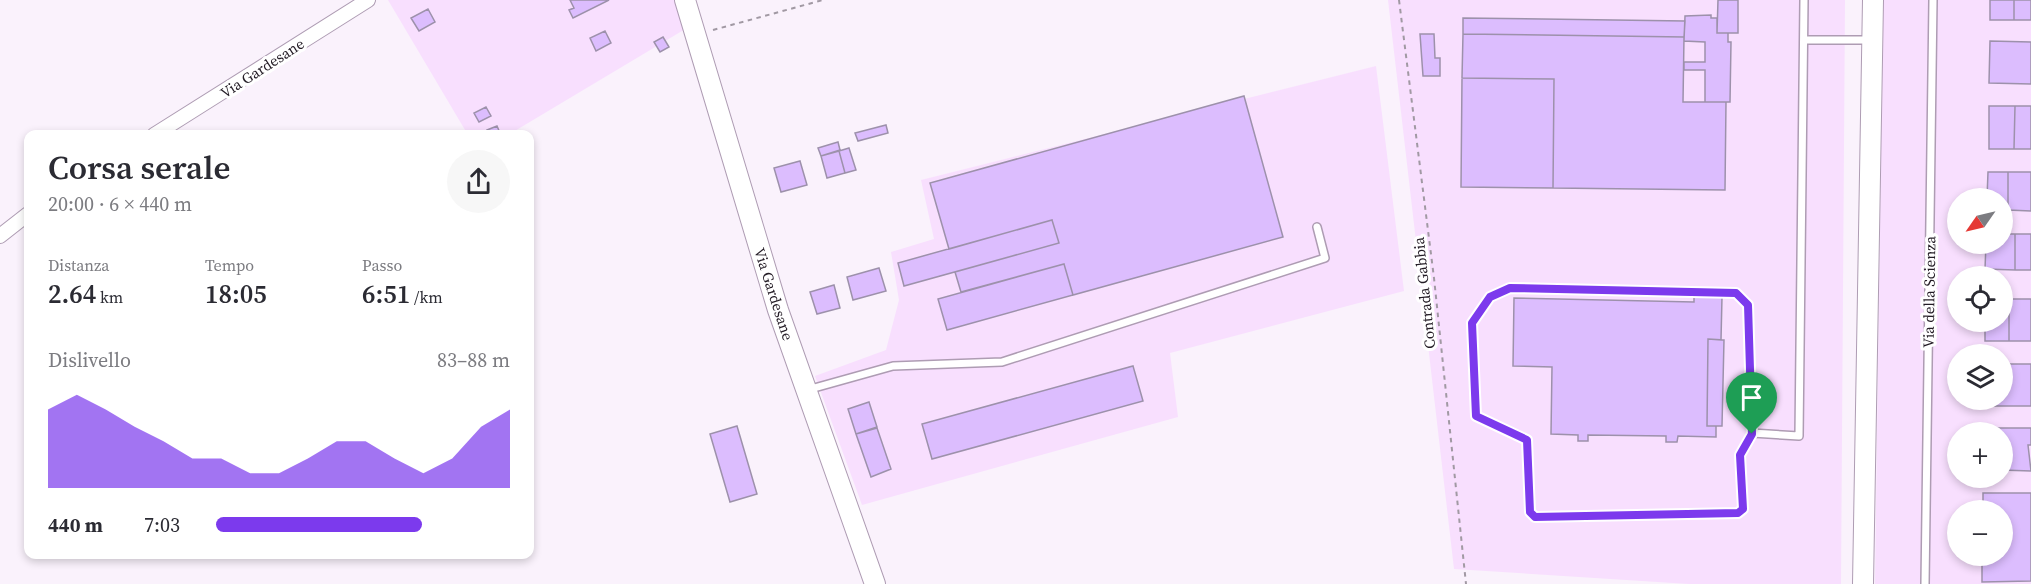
<!DOCTYPE html>
<html lang="it">
<meta charset="utf-8">
<style>
:root{--surface:#fff;--page:#f7f7f7;--text:#2b2b33;--muted:#7c7c81;--accent:#7c3aed}
body{margin:0;font-family:"Source Serif 4",serif;background:var(--page);color:var(--text);height:100vh;display:flex;flex-direction:column;font-size:22px;white-space:nowrap}
*{box-sizing:border-box;margin:0}
p{font-size:20px;color:var(--muted)}
.icon{flex:none;width:33px;height:33px;fill:none;stroke:currentColor;stroke-width:2;stroke-linecap:round;stroke-linejoin:round}
.map{position:relative;flex:1;overflow:hidden}
.side{position:absolute;left:24px;top:130px;width:510px;height:429px;display:flex;flex-direction:column;background:var(--surface);border-radius:12px;box-shadow:0 3px 9px #0003}
.side>*{flex:none}
.needle{width:39px;rotate:236deg}
.buttons{position:absolute;left:1947px;top:188px;display:grid;gap:12px}
.buttons a{display:grid;place-items:center;width:66px;height:66px;border-radius:50%;background:var(--surface);box-shadow:0 3px 9px #0003;font-size:30px}
.pin{position:absolute;display:grid;place-items:center;width:51px;height:51px;color:#fff;margin:-62px -26px;border-radius:50% 50% 50% 0;rotate:-45deg;box-shadow:0 0 6px #0007}
.pin .icon{rotate:45deg}
.round{display:grid;place-items:center;flex:none;width:63px;height:63px;border-radius:32px;background:var(--page)}
.headline{display:flex;align-items:center;justify-content:space-between;height:102px;padding:0 24px}
h1{font-size:33px;font-weight:600;line-height:45px}
.stats{display:grid;grid-template-columns:repeat(3,1fr);gap:9px;height:102px;padding:6px 24px}
.stats div{display:grid;align-content:center}
.stats b{font-size:26px;font-weight:600}
.stats small{font-size:16px;font-weight:400}
.stats p{font-size:16px}
.chart{height:168px;padding:12px 24px}
.chart p{display:flex;justify-content:space-between}
.chart svg{width:100%;height:108px;margin-top:6px;fill:var(--accent);opacity:.7}
ul{padding:0 24px;list-style:none;font-size:20px}
li{display:grid;grid-template-columns:96px 72px 1fr;align-items:center;height:45px}
li i{height:15px;border-radius:8px;background:var(--accent)}
.map>svg:first-child{display:block}
</style>
<div class="map">
<svg width="2031" height="584" viewBox="0 0 2031 584">
<rect width="100%" height="100%" fill="#faf2fc"/>
<path fill="#f8dffe" fill-rule="evenodd" d="M388,0H679L687,28L508,135H468Z
M1388,0H1845L1841,584H1689L1454,569Z
M1883,0H2031V584H1875ZM1958,198H2002V243H1958ZM1958,276H2002V321H1958ZM1958,354H2002V399H1958ZM1958,432H2002V477H1958ZM1958,510H2002V555H1958Z
M1376,66L1404,291L1170,353L1178,417L862,505L815,376L886,350L899,300L891,252L934,239L921,180Z"/>
<path fill="#dcbdfe" stroke="#9d91ab" stroke-width="1.5" d="M570,0H609L573,18L569,10L574,8Z
M1718,0H1738V33H1717Z
M1990,0H2014V20H1990Z
M2014,0H2031V20H2014Z
M428,9L435,22L419,31L411,18Z
M1711,15V18H1717V33H1728V42H1731L1730,102H1705V70H1684V62H1705V42L1684,41L1685,16Z
M1463,18L1685,21L1684,37L1463,34Z
M605,31L611,43L596,51L590,38Z
M1420,34H1434L1435,58H1440V76H1423Z
M1463,34L1684,37L1683,102H1726L1725,190L1553,188L1554,79L1462,78Z
M663,37L669,47L660,52L654,42Z
M1990,41L2031,42V84L1989,83Z
M1462,78L1554,79L1553,188L1461,187Z
M1244,96L1283,237L1073,295L1064,264L961,292L955,272L1059,243L1052,220L949,249L930,183Z
M1989,106H2015L2014,149H1989Z
M2015,106H2031V149H2014Z
M486,107L491,116L479,122L474,113Z
M886,125L888,133L858,141L855,133Z
M497,126L500,133L489,135L487,130Z
M838,142L840,150L821,156L818,148Z
M849,148L856,170L845,173L839,151Z
M839,151L845,173L827,178L821,156Z
M800,161L807,185L781,192L774,168Z
M1988,172H2008V210H2002V198H1987Z
M2008,172H2031V211L2008,210Z
M1052,220L1059,243L904,286L898,263Z
M2002,234H2015V270L1985,269L1986,243H2002Z
M2015,234H2031V270H2015Z
M1064,264L1073,295L947,330L938,299Z
M879,268L886,291L853,300L847,277Z
M834,285L840,308L817,314L810,292Z
M1694,297H1722L1721,340L1708,339L1707,426H1716V437L1678,436L1677,442H1666V436L1588,435V441H1578V435L1551,434L1552,367L1513,366L1514,298L1694,302Z
M2002,299H2009V341H1985V321H2002Z
M2009,299H2031V341H2009Z
M1708,339L1724,340L1722,426H1707Z
M2002,364H2031V406H1984V399H2002Z
M1133,366L1143,401L932,459L922,424Z
M869,402L877,427L856,434L848,409Z
M737,426L757,494L730,502L710,434Z
M877,428L891,469L871,477L856,434Z
M1983,428H2031V445H2028L2031,471L2002,470V432H1985Z
M1983,493H2031V581L1982,582V555H2002V510H1983Z"/>
<g fill="none" stroke-linecap="round" stroke-linejoin="round">
<defs>
<path id="lane" d="M1804,40H1870
M807,390L893,366L1002,362L1325,258L1317,227
M1752,433L1748,305L1736,293L1510,288L1490,297L1472,323L1476,416L1527,440L1530,512L1535,517L1738,513L1743,509L1740,455L1752,433L1799,436L1804,0
M1925,584L1933,0"/>
<path id="street" d="M154,135L368,0
M0,236L28,214"/>
<path id="secondary" d="M685,0L778,310L875,584
M1863,584L1873,0"/>
</defs>
<use href="#lane" stroke="#ae9cb3" stroke-width="10"/>
<use href="#street" stroke="#ae9cb3" stroke-width="16"/>
<use href="#secondary" stroke="#ae9cb3" stroke-width="22"/>
<path stroke="#a199a3" stroke-width="2" stroke-dasharray="4.5 4.5" stroke-linecap="butt" d="M1399,0L1434,278L1466,584
M713,30L823,0"/>
<use href="#lane" stroke="#fff" stroke-width="7"/>
<use href="#street" stroke="#fff" stroke-width="14"/>
<use href="#secondary" stroke="#fff" stroke-width="20"/>
</g>
<g fill="none" stroke-linecap="round" stroke-linejoin="round">
<defs>
<path id="route" d="M1510,288L1736,293L1748,305L1752,434L1740,455L1743,509L1738,513L1535,517L1530,512L1527,440L1476,416L1472,323L1490,297Z"/>
</defs>
<use href="#route" stroke="#fff" stroke-width="12"/>
<use href="#route" stroke="#7c3aed" stroke-width="8"/>
</g>
<g text-anchor="middle" dominant-baseline="central" stroke-width="6" stroke-linejoin="round" paint-order="stroke">
<g font-size="15" fill="#241d26" stroke="#fff">
<text transform="translate(262 68) rotate(-33)">Via Gardesane</text>
<text transform="translate(1929 292) rotate(-89)">Via della Scienza</text>
<text transform="translate(1424 293) rotate(-96)">Contrada Gabbia</text>
<text transform="translate(774 294) rotate(72)">Via Gardesane</text>
</g>
</g>
</svg>
<div class="buttons">
<a><svg class="needle" viewBox="-14 -14 28 28"><path d="M0-13l5 13h-10z" fill="#e53935"/><path d="M0 13l5-13h-10z" fill="#7c7c81"/></svg></a>
<a><svg class="icon" aria-label="locate" viewBox="0 0 24 24"><circle cx="12" cy="12" r="6"/><path d="M12 2v4M12 18v4M2 12h4M18 12h4"/></svg></a>
<a><svg class="icon" aria-label="layers" viewBox="0 0 24 24"><path d="M12 4l9 5-9 5-9-5zM3 14l9 5 9-5"/></svg></a>
<a>+</a>
<a>−</a>
</div>
<div class="pin" style="left:1752px;top:434px;background:#1e9e55"><svg class="icon" aria-label="arrive" viewBox="0 0 24 24"><path d="M6 21V4h12l-3 4 3 4H6"/></svg></div>
<section class="side">
<div class="headline"><div><h1>Corsa serale</h1><p>20:00 · 6 × 440 m</p></div><a class="round"><svg class="icon" aria-label="share" viewBox="0 0 24 24"><path d="M12 15V3M7 8l5-5 5 5M5 13v7h14v-7"/></svg></a></div>
<div class="stats">
<div><p>Distanza</p><b>2.64<small> km</small></b></div>
<div><p>Tempo</p><b>18:05</b></div>
<div><p>Passo</p><b>6:51<small> /km</small></b></div>
</div>
<div class="chart"><p><span>Dislivello</span>83–88 m</p>
<svg viewBox="0 0 160 44" preserveAspectRatio="none"><path d="M0 44V12L10 6L20 12L30 19L40 25L50 32L60 32L70 38L80 38L90 32L100 25L110 25L120 32L130 38L140 32L150 19L160 12V44z"/></svg>
</div>
<ul>
<li><b>440 m</b>7:03<i style="width:70%"></i></li>
</ul>
</section>
</div>
